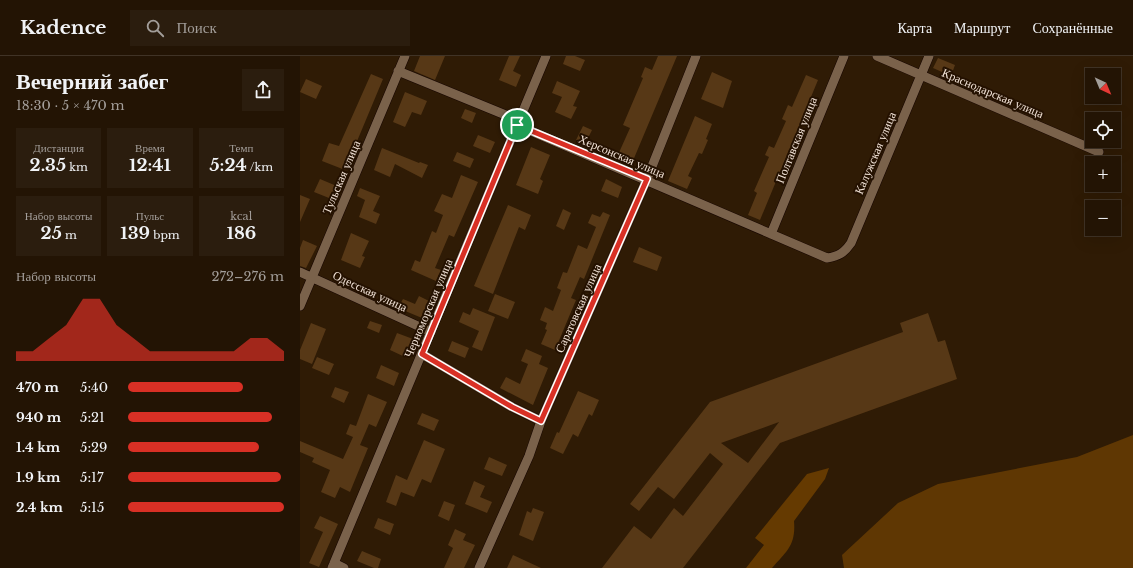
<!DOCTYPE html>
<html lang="ru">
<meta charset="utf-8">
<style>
:root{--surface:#231404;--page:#2b1d0e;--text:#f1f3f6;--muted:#a39e9a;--line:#403326;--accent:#d93025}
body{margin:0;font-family:"Libre Baskerville",serif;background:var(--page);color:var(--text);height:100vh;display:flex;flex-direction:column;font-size:15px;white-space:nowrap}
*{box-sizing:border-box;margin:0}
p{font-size:13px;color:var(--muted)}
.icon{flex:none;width:22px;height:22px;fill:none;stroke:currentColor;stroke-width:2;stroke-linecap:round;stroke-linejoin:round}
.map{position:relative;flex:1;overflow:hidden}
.side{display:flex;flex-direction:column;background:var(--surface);width:300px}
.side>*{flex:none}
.needle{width:26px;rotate:136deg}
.tools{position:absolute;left:785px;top:12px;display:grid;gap:8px}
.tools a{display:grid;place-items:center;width:36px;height:36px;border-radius:0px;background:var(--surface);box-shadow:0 4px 16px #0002,0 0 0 1px var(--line);font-size:20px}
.pin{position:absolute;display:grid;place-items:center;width:34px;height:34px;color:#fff;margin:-17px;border:2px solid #fff;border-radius:50%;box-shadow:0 1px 4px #0007}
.round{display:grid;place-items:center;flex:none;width:42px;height:42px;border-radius:0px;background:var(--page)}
.overview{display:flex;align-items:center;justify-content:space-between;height:68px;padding:0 16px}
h1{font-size:22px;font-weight:700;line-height:30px}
.metrics{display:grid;grid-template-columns:repeat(3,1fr);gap:6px;height:68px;padding:4px 16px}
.metrics div{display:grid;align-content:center;border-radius:0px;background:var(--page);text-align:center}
.metrics b{font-size:17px;font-weight:700}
.metrics small{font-size:11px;font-weight:400}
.metrics p{font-size:11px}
.chart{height:112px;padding:8px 16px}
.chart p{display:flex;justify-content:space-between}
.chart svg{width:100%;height:72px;margin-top:4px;fill:var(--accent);opacity:.7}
ul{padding:0 16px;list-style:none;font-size:13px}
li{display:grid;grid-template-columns:64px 48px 1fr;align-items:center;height:30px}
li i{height:10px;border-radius:5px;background:var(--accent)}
header{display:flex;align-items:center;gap:24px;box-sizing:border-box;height:56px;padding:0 20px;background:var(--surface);border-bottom:1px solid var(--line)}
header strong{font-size:19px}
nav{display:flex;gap:22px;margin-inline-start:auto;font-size:14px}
.search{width:280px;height:36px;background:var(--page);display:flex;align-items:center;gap:10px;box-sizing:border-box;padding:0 14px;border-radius:0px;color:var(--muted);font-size:15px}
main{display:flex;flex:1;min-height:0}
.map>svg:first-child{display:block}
</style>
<header>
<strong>Kadence</strong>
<div class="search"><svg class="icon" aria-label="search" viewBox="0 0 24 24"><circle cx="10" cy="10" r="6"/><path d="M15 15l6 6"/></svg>Поиск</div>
<nav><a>Карта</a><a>Маршрут</a><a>Сохранённые</a></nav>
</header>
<main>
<section class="side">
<div class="overview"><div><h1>Вечерний забег</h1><p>18:30 · 5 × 470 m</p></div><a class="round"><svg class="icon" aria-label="share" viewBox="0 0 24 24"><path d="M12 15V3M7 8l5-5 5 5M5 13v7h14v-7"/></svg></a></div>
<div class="metrics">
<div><p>Дистанция</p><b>2.35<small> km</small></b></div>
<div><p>Время</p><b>12:41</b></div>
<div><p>Темп</p><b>5:24<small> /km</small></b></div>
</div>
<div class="metrics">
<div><p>Набор высоты</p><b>25<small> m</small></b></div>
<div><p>Пульс</p><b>139<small> bpm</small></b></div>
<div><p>kcal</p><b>186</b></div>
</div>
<div class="chart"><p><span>Набор высоты</span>272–276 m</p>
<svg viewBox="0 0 160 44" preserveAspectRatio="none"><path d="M0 44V38L10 38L20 30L30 22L40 6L50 6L60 22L70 30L80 38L90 38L100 38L110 38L120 38L130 38L140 30L150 30L160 38V44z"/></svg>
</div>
<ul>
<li><b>470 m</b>5:40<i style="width:74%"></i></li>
<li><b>940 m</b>5:21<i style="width:92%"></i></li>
<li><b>1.4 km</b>5:29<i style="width:84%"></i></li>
<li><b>1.9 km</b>5:17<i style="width:98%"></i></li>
<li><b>2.4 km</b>5:15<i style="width:100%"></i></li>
</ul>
</section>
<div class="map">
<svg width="833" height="512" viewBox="0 0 833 512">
<rect width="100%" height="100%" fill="#2f1b05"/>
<path fill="#5f3703" d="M833,379V512H544L542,499L598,447L638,428L777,401Z"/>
<path fill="#653a01" d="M529,412L525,423L494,465C496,489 487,495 472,512H446L464,489L455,482L507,418Z"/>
<path fill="#573816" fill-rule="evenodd" d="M120,0H145L135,24L114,15Z
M209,0H220L213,15L221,19L216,31L199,24Z
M266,0H275L285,4L280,15L263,8Z
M358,0H377L332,107L317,101L330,72L323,69L343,22L341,21L345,11L352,14Z
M638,2L655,9L651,20L633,12Z
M412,16L432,25L423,52L401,43Z
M71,18L83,23L45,114L22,105L29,87L39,90Z
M506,19L518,24L460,164L448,159L457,137L454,135L469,101L465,99L469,90L474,92L486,65L482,63L488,49L492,51Z
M6,23L22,30L16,43L0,36Z
M257,25L280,35L273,50L277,51L271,63L255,56L262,41L252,37Z
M105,36L127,45L121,59L112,56L105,71L93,66Z
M165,53L176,57L172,67L161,62Z
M395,60L412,68L406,83L408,84L402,98L399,97L388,120L392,122L387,133L368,125Z
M283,70L292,74L285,88L276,84Z
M178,79L195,86L190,97L173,90Z
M231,91L250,99L240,123L243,125L238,138L216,129Z
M82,92L119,107L120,106L128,109L122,122L95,108L90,121L74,114Z
M157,96L174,103L170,112L153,105Z
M161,119L178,126L154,181L149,179L135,212L141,214L136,225L111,214L115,204L120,206L132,175L136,177L143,159L134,155L142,138L152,142Z
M20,123L39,131L34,144L14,136Z
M306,123L322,131L318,142L301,135Z
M60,132L80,140L73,155L80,158L76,168L59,161L65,144L57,140Z
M0,139L10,143L0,166Z
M208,149L231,159L225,174L219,171L193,238L174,230Z
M263,153L271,157L264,174L256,170Z
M303,156L310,159L284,223L280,221L271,242L276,244L255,294L241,288L247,274L245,273L247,267L240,264L245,251L253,255L261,234L257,232L263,216L267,217L278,189L287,193L296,171L288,167L292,158L300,161Z
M51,177L69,185L62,200L65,201L60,212L41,204Z
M3,184L17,190L6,212L0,210V192Z
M339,191L362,201L357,215L333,206Z
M195,238L215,246L208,263L188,255Z
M119,240L129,245L122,262L98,252L103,243L115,248Z
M173,252L195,261L182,295L172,291L179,275L159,266L163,256L170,259Z
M628,257L638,286L645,284L657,323L480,387L383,512H302L334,470L351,483L374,452L383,460L423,408L410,397L374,443L358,431L339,455L330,448L410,346L603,276L600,267ZM479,366L448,407L421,387Z
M70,265L82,269L79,277L67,272Z
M11,267L26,273L12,308L0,303V294Z
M97,277L113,283L105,301L90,294Z
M152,285L169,292L165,302L148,295Z
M226,293L242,300L239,308L248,312L233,349L200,332L206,321L220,328L228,308L221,305Z
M17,301L34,308L29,319L12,312Z
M81,309L99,317L94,330L76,322Z
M35,331L49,336L44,347L31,341Z
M278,335L299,344L292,360L289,358L278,381L273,378L263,398L250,392L257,376L259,377Z
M68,338L87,346L76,371L69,368L60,389L68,392L50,436L40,431L35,442L21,436L30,414L12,406L14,402L0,396V385L43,403L53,381L46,378L50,368L56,370Z
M122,357L139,364L134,375L117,368Z
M124,384L145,393L131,427L122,423L114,441L101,436L96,450L86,446L96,419L107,424Z
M189,401L207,409L202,420L184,413Z
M174,425L185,430L180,441L192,446L187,457L165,448Z
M144,445L155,449L149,465L138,460Z
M233,452L244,456L233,485L219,479L227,455L231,457Z
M20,460L38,468L19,511L9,507L23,476L14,472Z
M78,462L94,468L90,479L74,472Z
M155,473L166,478L163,484L175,489L164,512H144L153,492L148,489Z
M62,495L81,503L78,512H74L57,505Z
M213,499L241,512H207Z"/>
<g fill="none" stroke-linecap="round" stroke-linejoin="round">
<defs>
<path id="minor" d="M577,0L799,96
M98,15L208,60L217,69L527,202C539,200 544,197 551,187L629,0
M471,178L544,0
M0,216L131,276
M0,250L105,0
M122,298L212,351L241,365
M34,507L44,512
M32,512L246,0
M179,512L229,400L241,365L347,123L396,0"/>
</defs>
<use href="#minor" stroke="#160500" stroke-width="10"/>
<use href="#minor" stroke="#7a624b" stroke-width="9"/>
</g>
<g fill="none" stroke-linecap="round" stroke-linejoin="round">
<defs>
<path id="route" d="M217,69L347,123L241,365L212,351L122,298Z"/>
</defs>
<use href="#route" stroke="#fff" stroke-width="8"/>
<use href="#route" stroke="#d93025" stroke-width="5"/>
</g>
<g text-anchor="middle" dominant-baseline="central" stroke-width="4" stroke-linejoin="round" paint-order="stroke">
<g font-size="12" fill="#f1e2d6" stroke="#241100">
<text transform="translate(693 37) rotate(23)">Краснодарская улица</text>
<text transform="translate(496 84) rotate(-68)">Полтавская улица</text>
<text transform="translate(575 97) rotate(-67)">Калужская улица</text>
<text transform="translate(322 100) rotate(23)">Херсонская улица</text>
<text transform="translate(41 121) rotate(-67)">Тульская улица</text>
<text transform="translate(70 235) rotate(25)">Одесская улица</text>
<text transform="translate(128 252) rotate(-67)">Черноморская улица</text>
<text transform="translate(278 252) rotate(-66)">Саратовская улица</text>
</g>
</g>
</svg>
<div class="tools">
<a><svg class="needle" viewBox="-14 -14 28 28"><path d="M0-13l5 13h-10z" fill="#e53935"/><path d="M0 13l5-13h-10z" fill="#a39e9a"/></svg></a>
<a><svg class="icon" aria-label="locate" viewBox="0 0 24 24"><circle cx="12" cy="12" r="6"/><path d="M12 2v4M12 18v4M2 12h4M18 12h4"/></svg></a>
<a>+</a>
<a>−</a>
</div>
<div class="pin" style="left:217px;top:69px;background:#1e9e55"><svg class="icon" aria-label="arrive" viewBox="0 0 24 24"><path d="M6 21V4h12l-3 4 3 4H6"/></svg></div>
</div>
</main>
